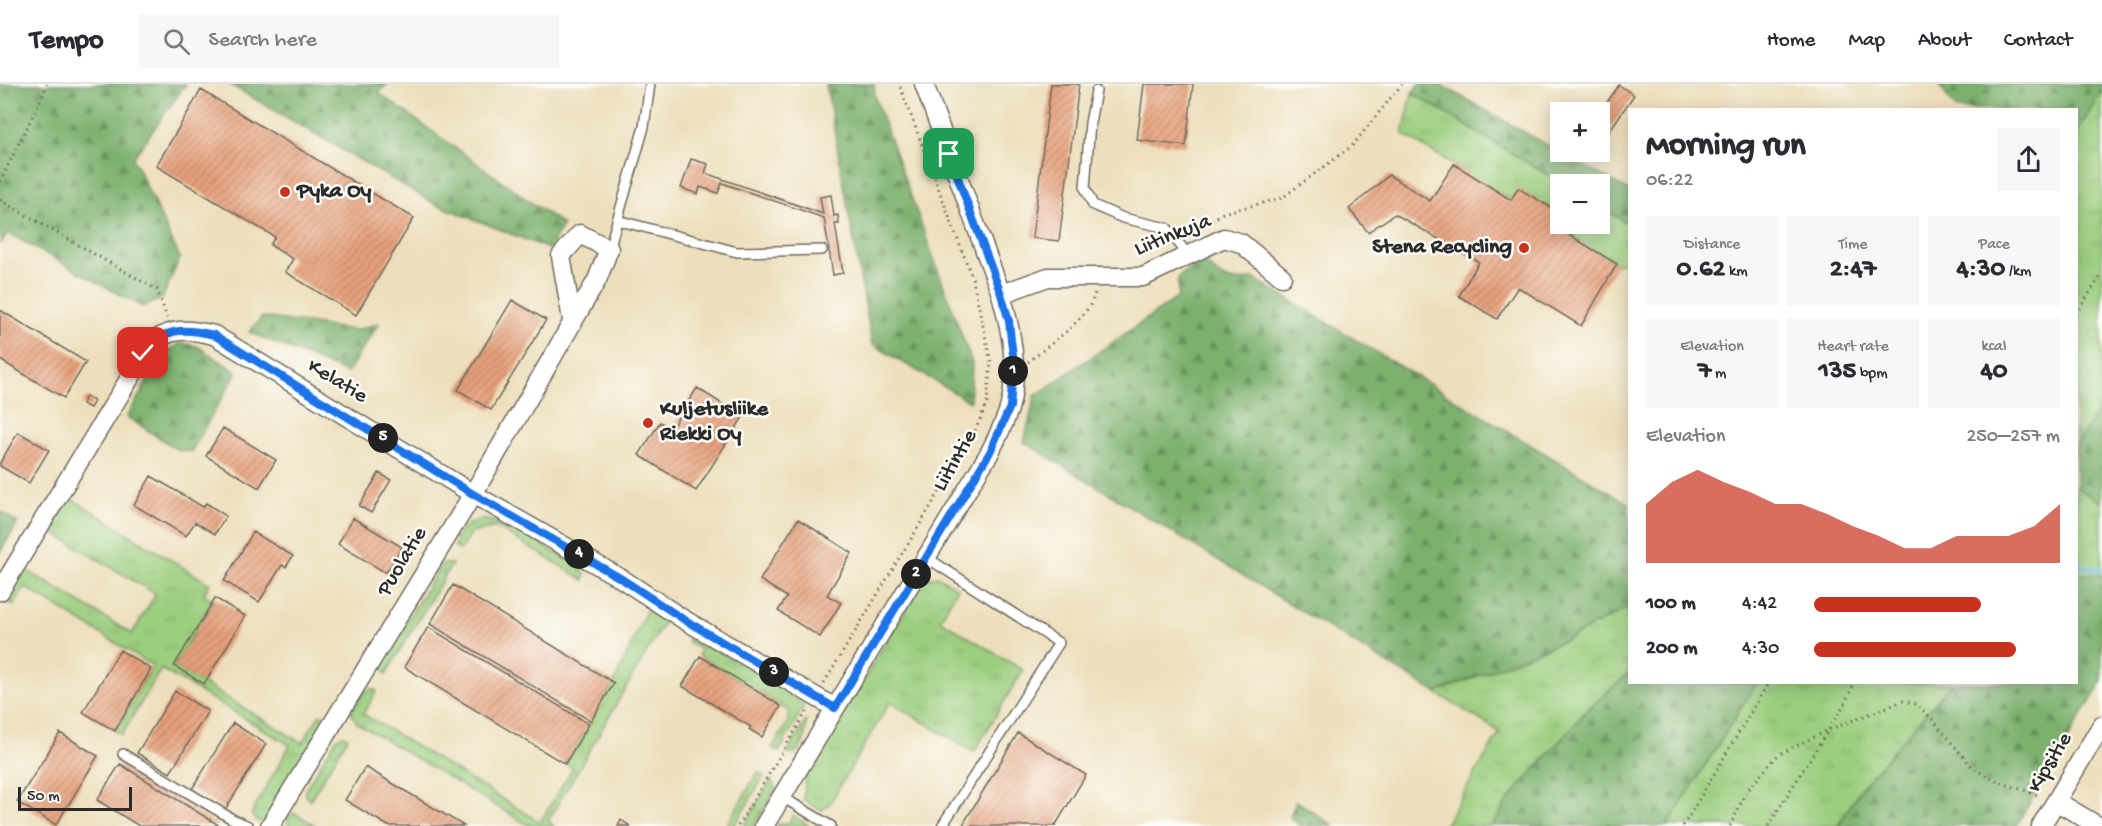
<!DOCTYPE html>
<meta charset="utf-8">
<style>
:root{--surface:#fff;--page:#f7f7f7;--text:#2b2b33;--muted:#7c7c81;--line:#e1e1e2;--accent:#c8321e}
body{margin:0;font-family:"Gochi Hand",sans-serif;background:var(--page);color:var(--text);height:100vh;display:flex;flex-direction:column;font-size:22px;white-space:nowrap}
*{box-sizing:border-box;margin:0}
p{font-size:20px;color:var(--muted)}
.icon{flex:none;width:33px;height:33px;fill:none;stroke:currentColor;stroke-width:2;stroke-linecap:round;stroke-linejoin:round}
.map{position:relative;flex:1;overflow:hidden}
.drawer{position:absolute;left:1628px;top:24px;width:450px;height:576px;display:flex;flex-direction:column;background:var(--surface);border-radius:0px;box-shadow:0 3px 15px #0003}
.drawer>*{flex:none}
.controls{position:absolute;left:1550px;top:18px;display:grid;gap:12px}
.controls a{display:grid;place-items:center;width:60px;height:60px;border-radius:0px;background:var(--surface);box-shadow:0 3px 15px #0003;font-size:30px}
.scale{position:absolute;left:18px;bottom:15px;width:114px;box-sizing:border-box;padding-left:6px;border:3px solid #2b2b2b;border-top:0;font-size:16px;line-height:21px;white-space:nowrap;color:#2b2b2b;-webkit-text-stroke:4px #fdfcf7;paint-order:stroke}
.pin{position:absolute;display:grid;place-items:center;width:51px;height:51px;color:#fff;margin:-26px;border-radius:12px;box-shadow:0 3px 9px #0006}
.km{position:absolute;width:30px;height:30px;margin:-15px;border-radius:50%;background:#222;color:#fff;font-size:16px;line-height:30px;text-align:center}
.round{display:grid;place-items:center;flex:none;width:63px;height:63px;border-radius:0px;background:var(--page)}
.head{display:flex;align-items:center;justify-content:space-between;height:102px;padding:0 18px}
h1{font-size:33px;font-weight:700;line-height:45px}
.stats{display:grid;grid-template-columns:repeat(3,1fr);gap:9px;height:102px;padding:6px 18px}
.stats div{display:grid;align-content:center;border-radius:0px;background:var(--page);text-align:center}
.stats b{font-size:26px;font-weight:700}
.stats small{font-size:16px;font-weight:400}
.stats p{font-size:16px}
.chart{height:168px;padding:12px 18px}
.chart p{display:flex;justify-content:space-between}
.chart svg{width:100%;height:108px;margin-top:6px;fill:var(--accent);opacity:.7}
ul{padding:0 18px;list-style:none;font-size:20px}
li{display:grid;grid-template-columns:96px 72px 1fr;align-items:center;height:45px}
li i{height:15px;border-radius:8px;background:var(--accent)}
header{display:flex;align-items:center;gap:36px;box-sizing:border-box;height:84px;padding:0 30px;background:var(--surface);border-bottom:2px solid var(--line)}
header strong{font-size:28px}
nav{display:flex;gap:33px;margin-inline-start:auto;font-size:21px}
.search{width:420px;height:54px;background:var(--page);display:flex;align-items:center;gap:15px;box-sizing:border-box;padding:0 21px;border-radius:0px;color:var(--muted);font-size:22px}
.map>svg:first-child{display:block}
</style>
<header>
<strong>Tempo</strong>
<div class="search"><svg class="icon" aria-label="search" viewBox="0 0 24 24"><circle cx="10" cy="10" r="6"/><path d="M15 15l6 6"/></svg>Search here</div>
<nav><a>Home</a><a>Map</a><a>About</a><a>Contact</a></nav>
</header>
<div class="map">
<svg width="2102" height="742" viewBox="0 0 2102 742">
<defs>
<pattern id="grass-tufts" width="24" height="20" patternUnits="userSpaceOnUse" patternTransform="scale(1.5)"><rect width="24" height="20" fill="#9bce7e"/><path d="M3 7l-1-3M5 7V3M7 7l1-3M15 17l-1-3M17 17v-4M19 17l1-3" fill="none" stroke="#86b16d"/></pattern>
<pattern id="forest-firs" width="22" height="20" patternUnits="userSpaceOnUse" patternTransform="scale(1.5)"><rect width="22" height="20" fill="#7cb16d"/><path d="M5 1l3.5 6h-7zM16 11l3.5 6h-7z" fill="#66905a"/></pattern>
<pattern id="building-hatch" width="6" height="6" patternUnits="userSpaceOnUse" patternTransform="scale(1.5)"><rect width="6" height="6" fill="#e7a17b"/><path d="M-1 1l2-2M0 6l6-6M5 7l2-2" fill="none" stroke="#bb8365"/></pattern>
</defs>
<rect width="100%" height="100%" fill="#fdfcf7"/>
<filter id="ink" filterUnits="userSpaceOnUse"><feTurbulence type="fractalNoise" baseFrequency=".0167" numOctaves="2"/><feDisplacementMap in="SourceGraphic" scale="12" xChannelSelector="R" yChannelSelector="G"/><feConvolveMatrix kernelMatrix="1 2 1 2 8 2 1 2 1" color-interpolation-filters="sRGB"/></filter>
<filter id="wash" filterUnits="userSpaceOnUse"><feTurbulence type="fractalNoise" baseFrequency=".008" numOctaves="4" result="noise"/><feDisplacementMap in="SourceGraphic" scale="24" xChannelSelector="R" yChannelSelector="G"/><feGaussianBlur stdDeviation="1.35" result="paint"/><feColorMatrix in="noise" values="0 0 0 0 0 0 0 0 0 0 0 0 0 0 0 0 0 1.4 0 .05"/><feComposite in="paint" operator="in"/></filter>
<g filter="url(#wash)">
<rect width="100%" height="100%" fill="#eddfbc"/>
<path fill="url(#grass-tufts)" stroke="#637c54" stroke-width="1.5" d="M2102,6V320L2076,363V51Z
M1412,9L1563,100H1560V129L1518,105L1511,116L1403,50Z
M1599,122L1629,140V177L1617,180L1569,151L1577,140H1599Z
M2076,403L2102,419V492L2076,489Z
M67,412L210,500L204,510L213,516L174,582L302,659L320,630L323,632L325,640L265,739L256,736L251,730L290,661L161,585L122,651L115,647L153,582L25,503L13,522L6,512L23,484L132,550L156,510L47,445Z
M482,435L505,440L516,445L581,484L585,491L584,496L496,443L471,449L460,466L455,463C453,449 470,438 482,435Z
M441,480H452L386,590L381,580Z
M937,492L958,504L940,536L1023,586L974,668L890,618L830,719L824,725L819,726L803,715C806,707 804,699 806,691L922,499L927,495Z
M648,523L666,535L548,737L554,742H530L357,639L351,628L365,606L373,605L377,607L363,630L540,738L573,684L565,680L614,599Z
M1629,523V589L1588,625L1508,716L1492,742H1444L1500,648L1436,609L1570,554Z
M691,551L789,608L804,622L779,668L772,664L787,640L789,627L698,571L701,566L687,557Z
M1757,599H1952L1861,704L1838,742H1667Z
M807,635L804,657L798,667L793,670L787,669Z
M343,651L348,653L310,716L305,711V706L336,655Z
M758,688L764,692L734,742H726Z
M771,696L776,704L754,742H744Z
M294,729L317,742H289L287,735Z
M793,731L809,742H777L778,740L789,739Z"/>
<path fill="url(#forest-firs)" stroke="#546e4c" stroke-width="1.5" d="M0,0H186L133,74L180,174L162,215L142,223L8,149L0,160Z
M229,0H387L379,9L563,141L549,165L435,120Z
M826,0H874L875,14L972,279L970,318L872,260Z
M1439,0L1629,107V140L1599,122V100H1563L1412,9L1419,1Z
M1938,0H2102V6L2076,51V26L1956,25Z
M1200,174C1220,192 1225,202 1253,194L1629,420V523L1570,554L1436,609L1024,358L1035,312L1178,213V194Z
M262,233L356,246L379,239L347,289L249,248Z
M182,259L197,262L237,288L191,368L178,366L127,333L164,269Z
M2102,320V419L2076,403V363Z
M0,427L18,439L0,468Z
M2076,489L2102,492V598L2016,742H1838L1861,704L1952,599L2076,598Z
M1629,589V598L1757,599L1667,742H1492L1508,716L1588,625Z
M1296,717L1334,742H1300L1290,733Z"/>
<g fill="none" stroke-linecap="round" stroke-linejoin="round">
<path stroke="#6dbbe8" stroke-width="4.5" d="M2076,481L2102,486"/>
</g>
<g id="blocks">
<path fill="url(#building-hatch)" d="M1051,0H1079L1059,157L1032,154Z
M1144,0H1193L1186,62L1137,56Z
M1619,1L1634,11L1608,49L1599,42V30Z
M201,6L414,134L356,231L285,188L293,175L270,161L275,153L156,82Z
M691,75L708,80L705,89L823,130L820,113L831,111L834,132L838,131L839,140H835L843,189L833,191L824,134L722,99L718,109L700,103L698,110L681,104Z
M1454,80L1511,116L1518,104L1560,129V140H1577L1569,151L1617,180L1581,242L1518,203L1497,235L1459,212L1479,178L1395,130L1368,148L1349,125L1389,91L1430,117Z
M512,216L546,236L491,326L458,306Z
M0,226L86,278L64,314L0,276Z
M697,304L743,333L696,407L639,371L660,338L671,345Z
M86,312L94,317L90,324L82,320Z
M223,344L276,376L259,404L206,372Z
M18,348L49,366L29,399L0,382V379Z
M379,389L391,396L371,429L359,422Z
M151,392L203,423L206,419L226,432L215,450L195,438L186,452L134,421Z
M353,434L402,463L386,489L338,460Z
M798,435L852,469L827,511L841,519L820,553L778,527L787,513L760,496Z
M253,448L293,472L286,483L282,481L259,518L224,497Z
M453,501L614,599L591,637L430,540Z
M215,514L245,532L204,600L174,582Z
M428,543L589,640L565,680L404,583Z
M120,566L151,585L115,647L83,628Z
M700,572L781,622L762,653L749,645L751,643L682,602Z
M175,607L208,627L170,689L137,669Z
M233,639L266,660L225,726L192,705Z
M60,649L98,672L56,741L17,718Z
M1018,649L1086,691L1055,742H962Z
M120,680L220,742H139L97,716Z
M365,683L464,742H388L345,716Z
M621,736L630,742H618Z"/>
</g>
</g>
<g filter="url(#ink)">
<use href="#blocks" fill-opacity="0" stroke="#6f6a5e" stroke-width="1.5"/>
<g fill="none" stroke-linecap="round" stroke-linejoin="round">
<defs>
<path id="service" d="M1096,7L1090,39L1085,104L1093,121L1123,134L1167,144L1188,171
M617,136L737,168L822,166
M609,165L644,43L650,0
M926,473L1059,559L942,742
M123,670L234,736L248,742
M782,713L831,742"/>
<path id="minor" d="M1001,210L1048,193H1143L1224,154L1241,159L1282,193
M0,507L150,261C168,243 190,245 214,251L473,410L622,495L683,535L835,624
M2056,717L2098,742
M270,742L473,410L597,196L609,165L580,150L561,172L572,236
M764,742L990,368C997,354 1004,340 1009,325C1020,288 1011,246 1001,210L924,0
M2041,742L2102,641"/>
</defs>
<use href="#service" stroke="#6f6a5e" stroke-width="12"/>
<use href="#minor" stroke="#6f6a5e" stroke-width="21"/>
<path stroke="#6f6a5e" stroke-width="3" stroke-dasharray="1.5 4.5" stroke-linecap="butt" d="M0,98L44,9L47,0
M0,116L157,206L167,234
M1192,150L1223,129L1282,114L1352,62L1402,0
M2076,230L2102,190
M1028,278C1048,261 1091,234 1095,208
M824,599L972,354L987,319L991,278L973,196L899,0
M738,742L808,625
M1683,742L1769,598
M1730,742L1746,708L1778,671L1828,646L1903,617L1916,620L1932,635L1973,684L1994,696L2040,712
M1768,742L1844,621L1855,598"/>
<use href="#service" stroke="#fff" stroke-width="9"/>
<use href="#minor" stroke="#fff" stroke-width="18"/>
</g>
</g>
<g fill="none" stroke-linecap="round" stroke-linejoin="round" filter="url(#ink)">
<defs>
<path id="route" d="M143,269C163,243 184,244 214,251L473,410L622,495L683,535L835,624L990,368L1010,323L1014,278L1011,256L1009,237L1001,210L949,70"/>
</defs>
<use href="#route" stroke="#fff" stroke-width="12"/>
<use href="#route" stroke="#1a73e8" stroke-width="8"/>
</g>
<g fill="#c8321e" stroke="#fdfcf7" stroke-width="2">
<circle cx="285" cy="108" r="6"/>
<circle cx="1524" cy="164" r="6"/>
<circle cx="648" cy="339" r="6"/>
</g>
<g text-anchor="middle" dominant-baseline="central" stroke-width="5" stroke-linejoin="round" paint-order="stroke">
<g font-size="22" font-weight="bold" fill="#2b2b2b" stroke="#fdfcf7" text-anchor="start">
<text x="297" y="108">Pyka Oy</text>
<text x="1512" y="164" text-anchor="end">Stena Recycling</text>
<text x="660" y="326">Kuljetusliike<tspan x="660" dy="25">Riekki Oy</tspan></text>
</g>
<g font-size="22" fill="#2b2b2b" stroke="#fdfcf7">
<text transform="translate(1173 152) rotate(-22)">Liitinkuja</text>
<text transform="translate(337 298) rotate(31)">Kelatie</text>
<text transform="translate(956 377) rotate(-60)">Liitintie</text>
<text transform="translate(403 478) rotate(-59)">Puolatie</text>
<text transform="translate(2051 679) rotate(-59)">Kipsitie</text>
</g>
</g>
</svg>
<div class="controls">
<a>+</a>
<a>−</a>
</div>
<div class="scale">50 m</div>
<div class="pin" style="left:949px;top:70px;background:#1e9e55"><svg class="icon" aria-label="arrive" viewBox="0 0 24 24"><path d="M6 21V4h12l-3 4 3 4H6"/></svg></div>
<div class="pin" style="left:143px;top:269px;background:#d93025"><svg class="icon" aria-label="check" viewBox="0 0 24 24"><path d="M5 12l5 5 9-10"/></svg></div>
<b class="km" style="left:1013px;top:287px">1</b>
<b class="km" style="left:916px;top:490px">2</b>
<b class="km" style="left:774px;top:588px">3</b>
<b class="km" style="left:579px;top:470px">4</b>
<b class="km" style="left:383px;top:354px">5</b>
<section class="drawer">
<div class="head"><div><h1>Morning run</h1><p>06:22</p></div><a class="round"><svg class="icon" aria-label="share" viewBox="0 0 24 24"><path d="M12 15V3M7 8l5-5 5 5M5 13v7h14v-7"/></svg></a></div>
<div class="stats">
<div><p>Distance</p><b>0.62<small> km</small></b></div>
<div><p>Time</p><b>2:47</b></div>
<div><p>Pace</p><b>4:30<small> /km</small></b></div>
</div>
<div class="stats">
<div><p>Elevation</p><b>7<small> m</small></b></div>
<div><p>Heart rate</p><b>135<small> bpm</small></b></div>
<div><p>kcal</p><b>40</b></div>
</div>
<div class="chart"><p><span>Elevation</span>250–257 m</p>
<svg viewBox="0 0 160 44" preserveAspectRatio="none"><path d="M0 44V20L10 11L20 6L30 11L40 15L50 20L60 20L70 24L80 29L90 33L100 38L110 38L120 33L130 33L140 33L150 29L160 20V44z"/></svg>
</div>
<ul>
<li><b>100 m</b>4:42<i style="width:68%"></i></li>
<li><b>200 m</b>4:30<i style="width:82%"></i></li>
</ul>
</section>
</div>
